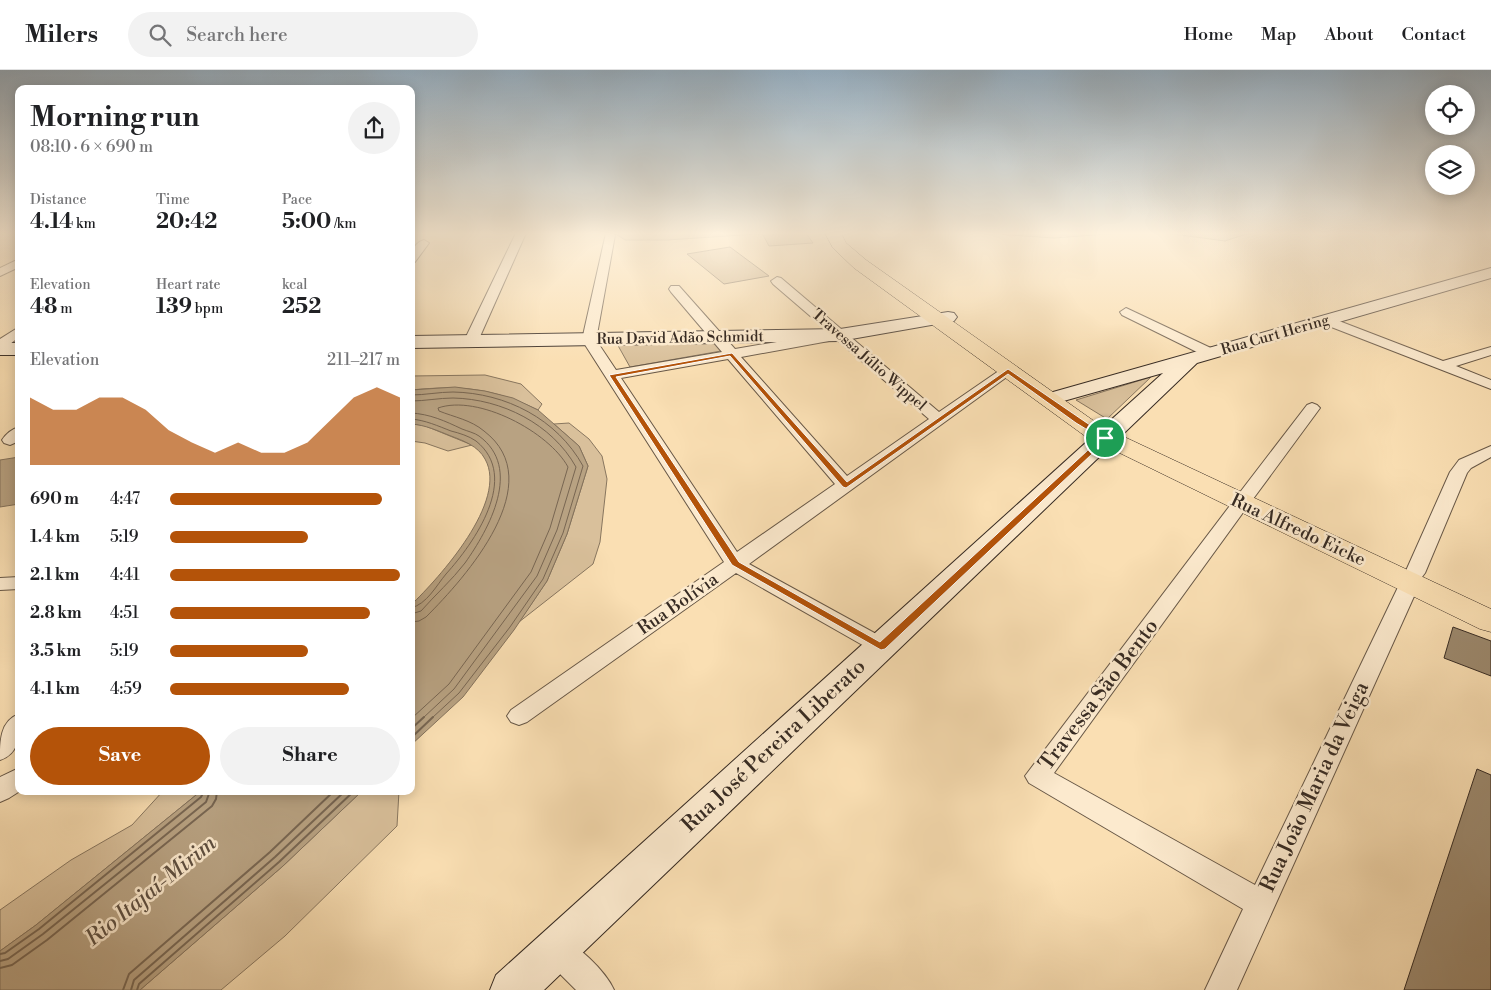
<!DOCTYPE html>
<meta charset="utf-8">
<style>
:root{--surface:#fff;--page:#f2f2f2;--text:#202124;--muted:#757577;--line:#e0e0e0;--accent:#b45309}
body{margin:0;font-family:"Libre Bodoni",serif;background:var(--page);color:var(--text);height:100vh;display:flex;flex-direction:column;font-size:19px;white-space:nowrap}
*{box-sizing:border-box;margin:0}
p{font-size:16px;color:var(--muted)}
.icon{flex:none;width:28px;height:28px;fill:none;stroke:currentColor;stroke-width:2;stroke-linecap:round;stroke-linejoin:round}
.map{position:relative;flex:1;overflow:hidden}
.panel{position:absolute;left:15px;top:15px;width:400px;height:710px;display:flex;flex-direction:column;background:var(--surface);border-radius:10px;box-shadow:0 2px 12px #0003}
.panel>*{flex:none}
.buttons{position:absolute;left:1425px;top:15px;display:grid;gap:10px}
.buttons a{display:grid;place-items:center;width:50px;height:50px;border-radius:50%;background:var(--surface);box-shadow:0 2px 12px #0003;font-size:25px}
.pin{position:absolute;display:grid;place-items:center;width:42px;height:42px;color:#fff;margin:-21px;border:2px solid #fff;border-radius:50%;box-shadow:0 1px 5px #0007}
.round{display:grid;place-items:center;flex:none;width:52px;height:52px;border-radius:26px;background:var(--page)}
.summary{display:flex;align-items:center;justify-content:space-between;height:85px;padding:0 15px}
h1{font-size:28px;font-weight:800;line-height:38px}
.metrics{display:grid;grid-template-columns:repeat(3,1fr);gap:8px;height:85px;padding:5px 15px}
.metrics div{display:grid;align-content:center}
.metrics b{font-size:21px;font-weight:800}
.metrics small{font-size:14px;font-weight:400}
.metrics p{font-size:14px}
.chart{height:140px;padding:10px 15px}
.chart p{display:flex;justify-content:space-between}
.chart svg{width:100%;height:90px;margin-top:5px;fill:var(--accent);opacity:.7}
.action{display:flex;gap:10px;margin-top:auto;padding:10px 15px}
.action a{flex:1;height:58px;border-radius:30px;background:var(--accent);color:#fff;font-size:20px;font-weight:800;line-height:58px;text-align:center}
.action a+a{background:var(--page);color:var(--text)}
ul{padding:0 15px;list-style:none;font-size:16px}
li{display:grid;grid-template-columns:80px 60px 1fr;align-items:center;height:38px}
li i{height:12px;border-radius:6px;background:var(--accent)}
header{display:flex;align-items:center;gap:30px;box-sizing:border-box;height:70px;padding:0 25px;background:var(--surface);border-bottom:1px solid var(--line)}
header strong{font-size:24px}
nav{display:flex;gap:28px;margin-inline-start:auto;font-size:18px}
.search{width:350px;height:45px;background:var(--page);display:flex;align-items:center;gap:12px;box-sizing:border-box;padding:0 18px;border-radius:28px;color:var(--muted);font-size:19px}
.map>svg:first-child{display:block}
</style>
<header>
<strong>Milers</strong>
<div class="search"><svg class="icon" aria-label="search" viewBox="0 0 24 24"><circle cx="10" cy="10" r="6"/><path d="M15 15l6 6"/></svg>Search here</div>
<nav><a>Home</a><a>Map</a><a>About</a><a>Contact</a></nav>
</header>
<div class="map">
<svg width="1491" height="920" viewBox="0 0 1491 920">
<rect width="100%" height="100%" fill="#fadfb3"/>
<filter id="stains"><feTurbulence type="fractalNoise" baseFrequency=".004" numOctaves="4"/><feColorMatrix values="0 0 0 0 .2 0 0 0 0 .09 0 0 0 0 .02 0 0 0 .5 -.17"/></filter>
<radialGradient id="worn" r=".72"><stop offset=".6" stop-color="#630" stop-opacity="0"/><stop offset="1" stop-color="#630" stop-opacity=".3"/></radialGradient>
<path fill="#d9c09b" stroke="#88765f" d="M614,163H772L667,170H625Z
M806,163L813,173L769,176L763,165Z
M982,163H1120L1054,168Z
M1166,163H1249L1225,171Z
M730,177L769,206L724,214L687,184Z
M712,270L721,281L630,297L616,272Z
M485,305L521,314L542,334L538,340C492,318 462,315 411,320V306Z
M1151,307L1107,349L1076,330Z
M569,353L589,369L602,386L607,409L600,472L593,494L519,552L547,511L567,464L588,396L579,376L554,354Z
M411,354L423,355L472,375L448,381L425,373L411,371Z
M163,721H201L36,855L0,881V840L71,790L132,755Z
M362,721H399L397,756L285,866L221,920H140L283,796Z"/>
<path fill="#b8a282" stroke="#84725c" d="M455,317L485,321L513,328L538,340L579,376L588,396L567,464L547,511L514,560L463,627L411,675V535C439,508 509,431 485,389C478,376 464,371 451,366C438,361 426,355 411,354V320Z
M19,387V434L0,437V390Z
M201,721H362L283,796L140,920H0V881L36,855Z"/>
<g fill="none" stroke-linecap="round" stroke-linejoin="round">
<path stroke="#786652" stroke-width="1" d="M411,325C425,325 439,322 453,322C506,323 557,349 583,396L563,463L543,509L510,557L459,623L432,648
M411,331C425,331 439,328 453,328C502,329 552,354 576,397L557,460L537,506L454,619L423,648
M411,343C430,344 445,351 462,359C467,361 475,363 479,366C523,398 489,459 465,493C452,510 435,525 421,541L411,544
M411,349C425,350 438,356 451,361C459,363 469,366 476,371C521,407 474,473 446,504C436,516 427,534 411,538
M411,552L419,551L426,547C466,507 551,412 484,361C471,350 454,347 439,341L438,338C478,324 549,362 568,397L550,458L531,502L449,614L412,648"/>
<path stroke="#786652" stroke-width="2" d="M411,649L413,647
M411,659L424,647
M411,668L433,647
M0,884L5,883L39,859L201,727L204,721
M0,891L8,889L43,864L157,772L206,732L210,721
M0,898L12,895L47,870L212,736L216,729L217,721
M123,920L129,904L270,782L334,721
M131,920L134,910L275,787L345,721
M137,920L139,914L279,792L354,721"/>
</g>
<path fill="#9c896e" stroke="#372b23" d="M1453,557L1491,571V606L1444,588Z
M1477,699L1491,705V920H1404Z"/>
<g fill="none" stroke-linecap="round" stroke-linejoin="round">
<defs>
<path id="minor" d="M516,163H526L478,271L471,275L466,274L464,271Z
M606,163H614L615,165L596,270L616,300L722,282L671,222L669,219L671,216H679L735,279L830,263L773,214L771,211L777,207L781,208L939,342L1003,298H1013L1015,301L749,494L889,571L892,576L889,581L881,584L873,581L736,503L527,652L519,655L511,652L507,646L511,640L724,492L582,270ZM835,268L929,349L847,406L741,287L829,271ZM728,289L835,414L737,482L621,308Z
M424,170L429,173L415,192L411,193C411,184 413,173 424,170Z
M19,189V197L0,206V198Z
M1126,238L1215,280L1217,283L1215,286H1205L1122,245L1120,242Z
M1326,246L1443,291L1491,277V285L1456,296L1491,310V319L1321,253L1320,250L1321,247Z
M19,257V267L5,278L0,279V269Z
M1312,333L1317,335L1320,338L1253,429L1248,430L1250,433L1247,437L1054,703L1255,815L1400,513L1403,508L1408,507L1405,503L1450,402L1459,390L1491,376V387L1471,398L1467,403L1425,503L1422,507L1417,509L1420,513L1237,920H1205L1243,839L1029,713L1025,706L1235,429L1240,428L1238,425L1241,421L1307,335Z
M19,357V371L10,375L4,373L2,370C6,364 12,359 19,357Z
M19,507V519L0,520V508Z
M19,644C19,663 21,683 0,690C0,671 0,651 19,644Z
M19,698L20,721L9,728L0,732V707Z
M556,865C575,872 606,901 614,920H576L545,889L541,879L545,869Z"/>
<path id="secondary" d="M1491,198V208L1197,293L544,920H490L496,905L1163,303L1060,332L1053,330L1049,326L1053,322Z
M948,242L954,243L957,247L954,251L840,271L411,278V266L840,259Z
M0,273H19V285H0Z"/>
<path id="primary" d="M825,163H841L846,173L866,190L1101,356L1491,539V562L1480,559L1085,366L854,198L833,178Z"/>
</defs>
<use href="#minor" stroke="#685847" stroke-width="2"/>
<use href="#secondary" stroke="#372b23" stroke-width="2"/>
<use href="#primary" stroke="#372b23" stroke-width="1"/>
<use href="#minor" fill="#fceace" fill-rule="evenodd"/>
<use href="#secondary" fill="#fceace" fill-rule="evenodd"/>
<use href="#primary" fill="#fadfb3" fill-rule="evenodd"/>
</g>
<linearGradient id="sky" x2="0" y2="1"><stop stop-color="#95adbf"/><stop offset="0.56" stop-color="#fdf1dd"/><stop offset="1" stop-color="#fdf1dd" stop-opacity="0"/></linearGradient>
<rect width="1491" height="292" fill="url(#sky)"/>
<path fill="#b45309" stroke="#fff" fill-rule="evenodd" d="M732,283L847,412L1008,299L1109,368L885,579L881,580L732,495L609,305ZM730,286L843,417L846,418L1008,304L1076,353L1101,368L880,572L739,492L616,307Z"/>
<g text-anchor="middle" dominant-baseline="central" stroke-width="5" stroke-linejoin="round" paint-order="stroke">
<g font-size="15" fill="#372b23" stroke="#fceace">
<text transform="translate(1275 265) rotate(-16)">Rua Curt Hering</text>
<text transform="translate(680 268) rotate(-1)">Rua David Adão Schmidt</text>
<text transform="translate(869 290) rotate(41)">Travessa Júlio Wippel</text>
</g>
<g font-size="18" fill="#372b23" stroke="#fceace">
<text transform="translate(1298 460) rotate(25)">Rua Alfredo Eicke</text>
<text transform="translate(678 534) rotate(-35)">Rua Bolívia</text>
</g>
<g font-size="21" fill="#372b23" stroke="#fceace">
<text transform="translate(1099 625) rotate(-53)">Travessa São Bento</text>
<text transform="translate(774 676) rotate(-43)">Rua José Pereira Liberato</text>
<text transform="translate(1315 717) rotate(-65)">Rua João Maria da Veiga</text>
</g>
<g font-size="22" font-style="italic" fill="#5e4f40" stroke="#fceace">
<text transform="translate(151 821) rotate(-39)">Rio Itajaí-Mirim</text>
</g>
</g>
<rect width="100%" height="100%" filter="url(#stains)"/>
<rect width="100%" height="100%" fill="url(#worn)"/>
</svg>
<div class="buttons">
<a><svg class="icon" aria-label="locate" viewBox="0 0 24 24"><circle cx="12" cy="12" r="6"/><path d="M12 2v4M12 18v4M2 12h4M18 12h4"/></svg></a>
<a><svg class="icon" aria-label="layers" viewBox="0 0 24 24"><path d="M12 4l9 5-9 5-9-5zM3 14l9 5 9-5"/></svg></a>
</div>
<div class="pin" style="left:1105px;top:368px;background:#1e9e55"><svg class="icon" aria-label="arrive" viewBox="0 0 24 24"><path d="M6 21V4h12l-3 4 3 4H6"/></svg></div>
<section class="panel">
<div class="summary"><div><h1>Morning run</h1><p>08:10 · 6 × 690 m</p></div><a class="round"><svg class="icon" aria-label="share" viewBox="0 0 24 24"><path d="M12 15V3M7 8l5-5 5 5M5 13v7h14v-7"/></svg></a></div>
<div class="metrics">
<div><p>Distance</p><b>4.14<small> km</small></b></div>
<div><p>Time</p><b>20:42</b></div>
<div><p>Pace</p><b>5:00<small> /km</small></b></div>
</div>
<div class="metrics">
<div><p>Elevation</p><b>48<small> m</small></b></div>
<div><p>Heart rate</p><b>139<small> bpm</small></b></div>
<div><p>kcal</p><b>252</b></div>
</div>
<div class="chart"><p><span>Elevation</span>211–217 m</p>
<svg viewBox="0 0 160 44" preserveAspectRatio="none"><path d="M0 44V11L10 17L20 17L30 11L40 11L50 17L60 27L70 33L80 38L90 33L100 38L110 38L120 33L130 22L140 11L150 6L160 11V44z"/></svg>
</div>
<ul>
<li><b>690 m</b>4:47<i style="width:92%"></i></li>
<li><b>1.4 km</b>5:19<i style="width:60%"></i></li>
<li><b>2.1 km</b>4:41<i style="width:100%"></i></li>
<li><b>2.8 km</b>4:51<i style="width:87%"></i></li>
<li><b>3.5 km</b>5:19<i style="width:60%"></i></li>
<li><b>4.1 km</b>4:59<i style="width:78%"></i></li>
</ul>
<div class="action"><a>Save</a><a>Share</a></div>
</section>
</div>
